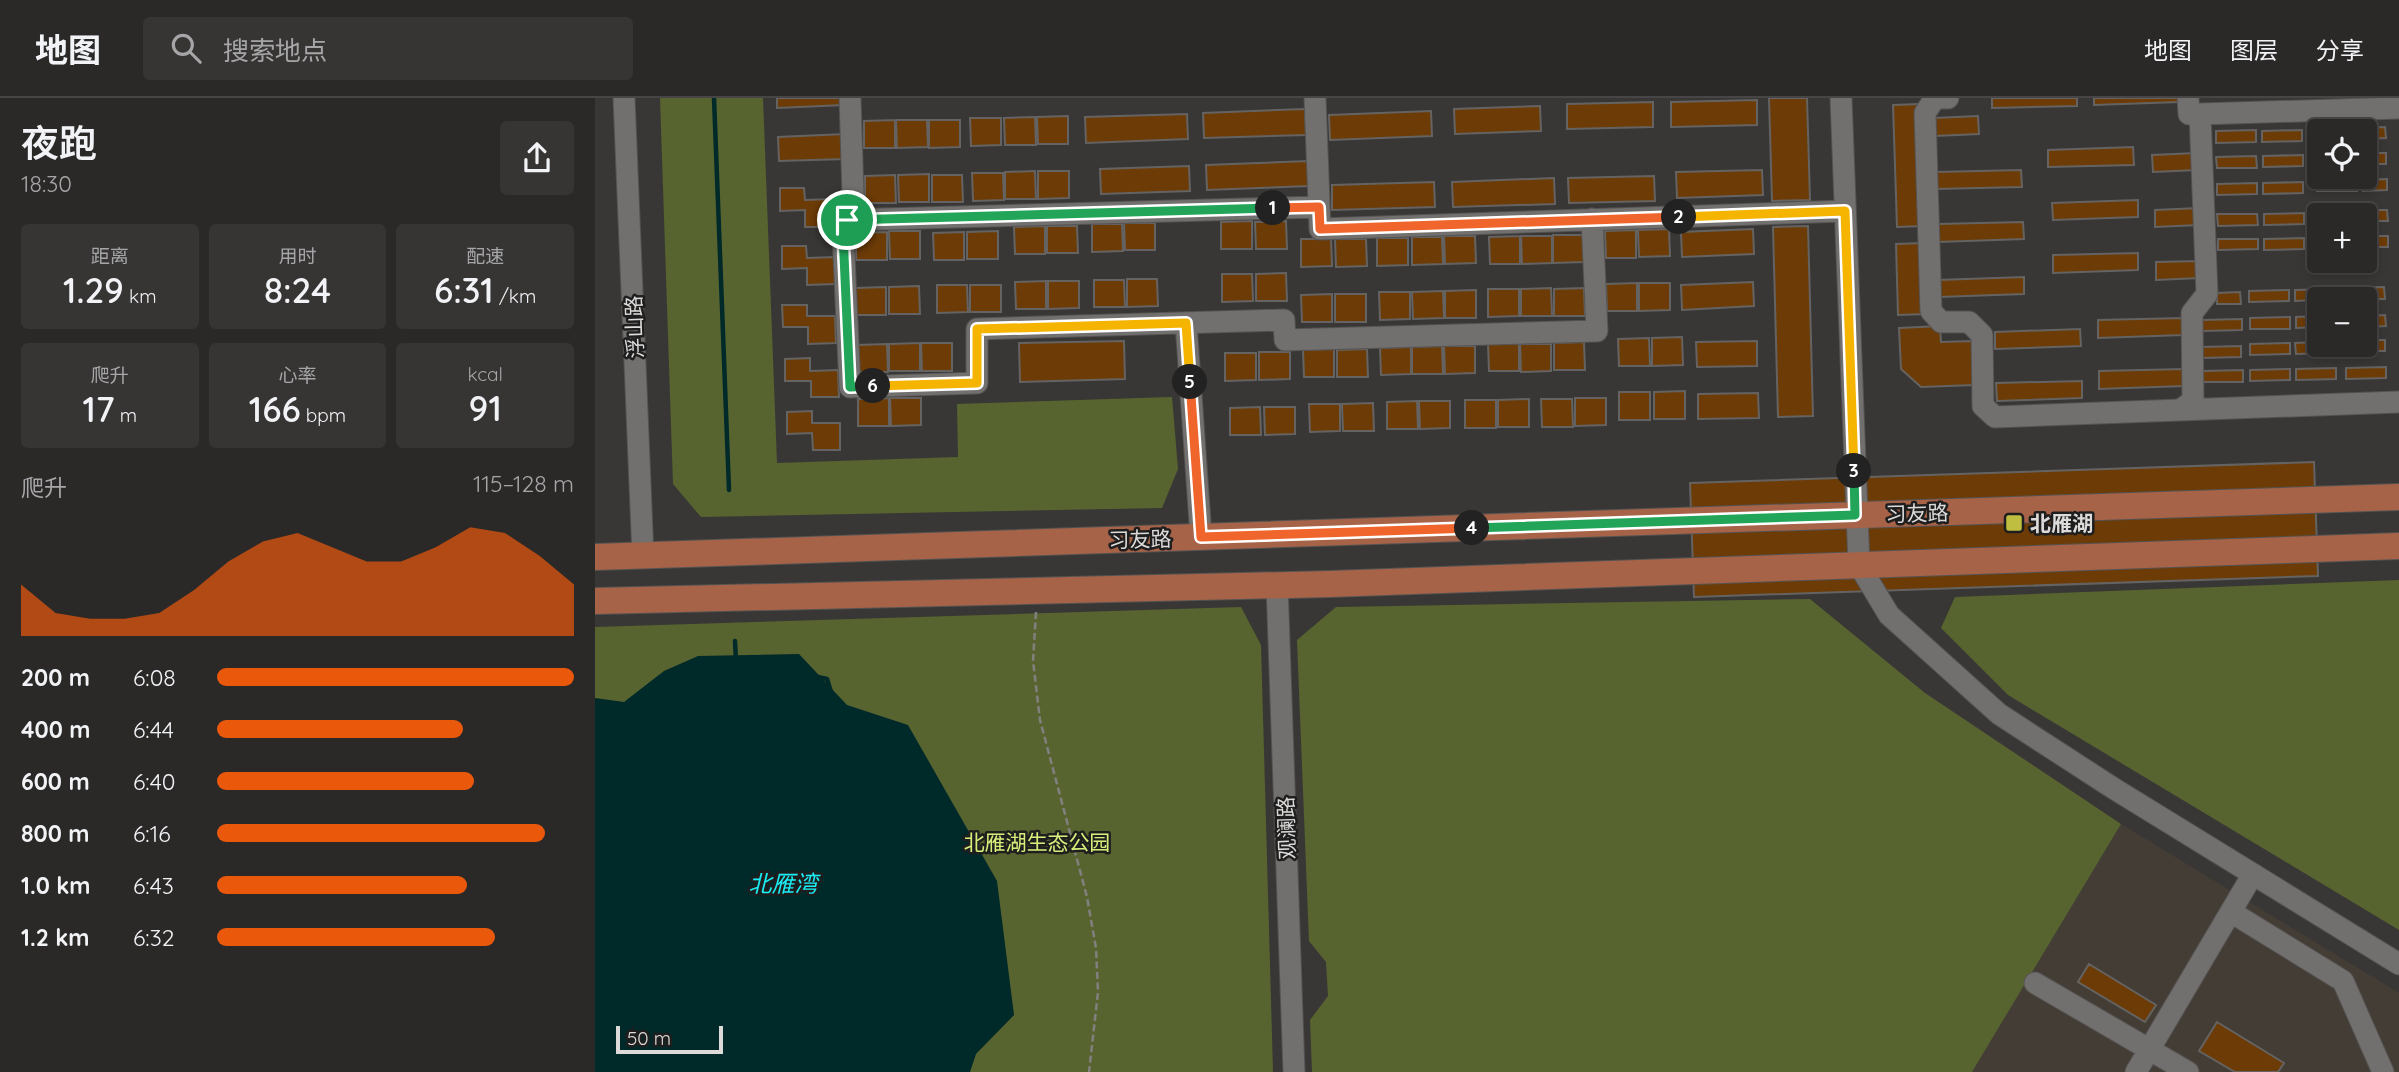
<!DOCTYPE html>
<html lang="zh">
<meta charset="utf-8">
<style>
:root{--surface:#2b2928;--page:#373534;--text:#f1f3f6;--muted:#a6a6a8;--line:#474545;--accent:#ea580c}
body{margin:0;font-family:Quicksand,"Noto Sans SC",sans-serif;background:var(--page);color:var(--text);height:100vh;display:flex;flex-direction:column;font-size:26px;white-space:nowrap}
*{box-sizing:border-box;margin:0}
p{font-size:23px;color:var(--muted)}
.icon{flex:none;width:38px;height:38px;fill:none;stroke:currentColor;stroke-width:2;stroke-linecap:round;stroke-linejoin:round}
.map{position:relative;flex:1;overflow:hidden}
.side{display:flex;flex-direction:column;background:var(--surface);width:595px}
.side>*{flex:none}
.buttons{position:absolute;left:1712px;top:21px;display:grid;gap:14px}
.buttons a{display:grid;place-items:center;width:70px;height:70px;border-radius:7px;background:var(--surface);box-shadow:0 4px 10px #0003,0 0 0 2px var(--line);font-size:35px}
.scale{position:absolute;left:21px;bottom:18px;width:107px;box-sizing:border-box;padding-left:7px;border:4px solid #dcdbda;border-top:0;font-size:19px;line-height:24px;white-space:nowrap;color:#dcdbda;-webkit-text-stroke:5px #1f1e1e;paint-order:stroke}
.pin{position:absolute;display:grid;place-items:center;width:60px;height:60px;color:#fff;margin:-30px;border:4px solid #fff;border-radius:50%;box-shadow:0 2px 7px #0007}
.km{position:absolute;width:35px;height:35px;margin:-18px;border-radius:50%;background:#222;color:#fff;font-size:19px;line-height:35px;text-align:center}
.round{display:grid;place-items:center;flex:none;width:74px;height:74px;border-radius:7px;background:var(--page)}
.summary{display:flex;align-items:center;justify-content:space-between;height:119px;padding:0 21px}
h1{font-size:38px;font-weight:600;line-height:52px}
.stats{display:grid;grid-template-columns:repeat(3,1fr);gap:10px;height:119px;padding:7px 21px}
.stats div{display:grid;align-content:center;border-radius:7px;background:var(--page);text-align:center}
.stats b{font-size:35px;font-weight:600}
.stats small{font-size:19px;font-weight:400}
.stats p{font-size:19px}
.chart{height:196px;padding:14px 21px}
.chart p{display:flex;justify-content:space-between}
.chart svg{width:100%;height:126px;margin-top:7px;fill:var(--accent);opacity:.7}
ul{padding:0 21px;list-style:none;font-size:23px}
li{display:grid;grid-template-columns:112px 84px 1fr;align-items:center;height:52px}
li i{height:18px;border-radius:9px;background:var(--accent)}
header{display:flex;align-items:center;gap:42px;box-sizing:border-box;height:98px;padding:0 35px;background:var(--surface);border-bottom:2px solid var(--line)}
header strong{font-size:33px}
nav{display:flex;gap:38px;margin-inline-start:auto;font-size:24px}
.search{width:490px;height:63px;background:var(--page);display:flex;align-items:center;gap:18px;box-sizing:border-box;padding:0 24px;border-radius:7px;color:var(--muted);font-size:26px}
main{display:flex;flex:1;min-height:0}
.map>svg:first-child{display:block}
</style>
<header>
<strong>地图</strong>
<div class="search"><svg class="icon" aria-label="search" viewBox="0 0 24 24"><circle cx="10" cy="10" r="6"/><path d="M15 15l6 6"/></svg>搜索地点</div>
<nav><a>地图</a><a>图层</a><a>分享</a></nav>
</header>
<main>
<section class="side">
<div class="summary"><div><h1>夜跑</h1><p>18:30</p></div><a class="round"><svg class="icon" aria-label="share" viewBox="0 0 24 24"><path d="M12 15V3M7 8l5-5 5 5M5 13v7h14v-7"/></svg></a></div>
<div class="stats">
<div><p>距离</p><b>1.29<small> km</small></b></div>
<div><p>用时</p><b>8:24</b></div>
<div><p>配速</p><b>6:31<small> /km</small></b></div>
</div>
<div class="stats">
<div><p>爬升</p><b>17<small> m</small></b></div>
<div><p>心率</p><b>166<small> bpm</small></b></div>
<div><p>kcal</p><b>91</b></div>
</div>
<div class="chart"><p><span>爬升</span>115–128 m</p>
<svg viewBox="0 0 160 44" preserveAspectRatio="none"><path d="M0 44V26L10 36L20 38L30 38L40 36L50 28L60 18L70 11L80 8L90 13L100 18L110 18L120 13L130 6L140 8L150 16L160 26V44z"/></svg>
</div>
<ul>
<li><b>200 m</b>6:08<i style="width:100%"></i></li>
<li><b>400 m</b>6:44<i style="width:69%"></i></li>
<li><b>600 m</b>6:40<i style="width:72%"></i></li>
<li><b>800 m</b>6:16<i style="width:92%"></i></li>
<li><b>1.0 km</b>6:43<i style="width:70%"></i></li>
<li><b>1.2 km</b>6:32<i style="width:78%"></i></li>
</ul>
</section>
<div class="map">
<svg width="1804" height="974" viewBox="0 0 1804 974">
<rect width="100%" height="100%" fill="#393735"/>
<path fill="#443d36" d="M1526,726L1804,895V974H1377Z"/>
<path fill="#58642f" d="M65,0H168L182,365L363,359L362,306L577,299L583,371L567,410L106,419L78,386Z
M1804,482V832L1413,597L1346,530L1360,499Z
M1215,501L1330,595L1526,726L1377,974H717L715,922L733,898L731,864L714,843L702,542L741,509Z
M646,509L666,547L678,974H0V529Z"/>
<path fill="#00292a" d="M204,556L252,607L313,627L402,783L419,917L381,956L375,974H0V600L29,604L69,573L103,558Z"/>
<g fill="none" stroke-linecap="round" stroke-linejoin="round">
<path stroke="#00292a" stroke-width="4.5" d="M119,0L134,392
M140,543L141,563
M223,579L232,581L236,594"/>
</g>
<path fill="#6c3b06" stroke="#656361" stroke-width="2" d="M182,0H249V7L182,10Z
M1174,0H1212L1215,102L1177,103Z
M1397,0H1482V8L1397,10Z
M1499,0H1584V4L1499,7Z
M1162,2V27L1076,29V4Z
M1058,4V29L972,31V6Z
M1324,6L1328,128L1302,129L1298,7Z
M945,8L946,33L860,36L859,11Z
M710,11L711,37L609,40L608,15Z
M836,13L837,38L735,42L734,17Z
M592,16L593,41L491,45L490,19Z
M473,18V46H443L442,19Z
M1383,18L1384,36L1340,38L1339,20Z
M440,19L441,47H410L409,20Z
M375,20H406V47L376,48Z
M300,22V50H269V23Z
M301,22H332L333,49L302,50Z
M334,22H365V49L334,50Z
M1763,29V33H1724L1723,41V30Z
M1790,29L1791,40L1769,41L1767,30Z
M1661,32V44L1621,45V33Z
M1707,32V43L1667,44V33Z
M250,36L251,61L184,63L183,39Z
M1538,49L1539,67L1453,69V52Z
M1601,55L1602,72L1558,74L1557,57Z
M1769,55H1791V66H1769Z
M1708,57V68L1668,69V58Z
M1661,58L1662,70H1622L1621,59Z
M713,63L714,88L612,92L611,67Z
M594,68L595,93L506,96L505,71Z
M1167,72L1168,97L1082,100L1081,74Z
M1426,72L1427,89L1341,91V74Z
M440,73L441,101H410V74Z
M443,73H474V100L443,101Z
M377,75H408L409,102L378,103Z
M334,76V104H304L303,77Z
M300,77L301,105H270V78Z
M337,77H367L368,104H337Z
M1059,78L1060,103L974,105L973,80Z
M959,80L960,106L858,109L857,84Z
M1761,81L1762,93H1722L1721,82Z
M1792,81V92L1768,93V82Z
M839,84L840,109L737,112V87Z
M1708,84V95L1668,96V85Z
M1662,85V96L1622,97V86Z
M185,90H209L210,102L238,101V129H210V112L185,113Z
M1543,102V119L1458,122L1457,105Z
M1604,110V127L1560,129V112Z
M1762,112V117H1724L1722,124V113Z
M1769,112H1792L1793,123H1769Z
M1709,115V126L1669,127V116Z
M1622,116H1662L1663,127L1623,128Z
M657,123V151H626V124Z
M691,123L692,151H661L660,124Z
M1428,124L1429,141L1343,144V126Z
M529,125H560V152H530Z
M497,126H527L528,153L497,154Z
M450,128V156H420L419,129Z
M452,128H482L483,155H452Z
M1213,128L1218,318L1183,319L1178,129Z
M1074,131L1075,158L1044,159L1043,132Z
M1158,131L1159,156L1087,159L1086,134Z
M1041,132V160H1011L1010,133Z
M294,133H325V161H295Z
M403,133V161H372V134Z
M292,134V162H261V135Z
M369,134V162H339L338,135Z
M958,137H988L989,164L958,165Z
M849,138H880L881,165L850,166Z
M925,138V166H895L894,139Z
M926,138H957V165L927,166Z
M1769,138H1793V149H1769Z
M817,139H847L848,166L817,167Z
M782,140H813V167L782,168Z
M1709,140V151L1669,152V141Z
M706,141H736L737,168L706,169Z
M740,141H771L772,168L741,169Z
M1623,141H1663V151L1623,152Z
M1329,145L1331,216L1303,217L1301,146Z
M187,148H211L212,160L240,159V186L212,187V170L187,171Z
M1543,155V172L1458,175V157Z
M1605,163V180L1561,182V164Z
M691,175L692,203H661V176Z
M627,176H657L658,203L627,204Z
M1429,179V196L1344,199L1343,182Z
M532,181H562L563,208L532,209Z
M499,182H529L530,209H499Z
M451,183V211H421L420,184Z
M453,183H484V210L453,211Z
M1158,184L1159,208L1087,212L1086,187Z
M1042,185V213H1012L1011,186Z
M1044,185H1075V212L1044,213Z
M342,187H372L373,214L342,215Z
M375,187H406V214H375Z
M324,188L325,216H294V189Z
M291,189V217H261L260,190Z
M1789,189L1790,201H1750L1749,190Z
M956,190L957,218H926V191Z
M989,190L990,218H959V191Z
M893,191H924V218L893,219Z
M1740,191V201L1700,203V192Z
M881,192V220H850V193Z
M1694,192V203L1654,204V193Z
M848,193L849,220L818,221L817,194Z
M784,194H815V221L785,222Z
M1645,194L1646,206H1622V195Z
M737,196V224H707L706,197Z
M740,196H771V224H740Z
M187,207H212V218H240L241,245L213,246V229H188Z
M1790,217L1791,228L1769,229V218Z
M1724,218V229L1701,230V219Z
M1695,219V231H1655V220Z
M1588,220V237L1503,240V222Z
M1647,221V232L1607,233V222Z
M1345,228L1346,244L1378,243L1379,287L1326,289L1306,271L1304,230Z
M1485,231L1486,248L1400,251V234Z
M1087,239L1088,267L1057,268V240Z
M1054,240L1055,268H1024L1023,241Z
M1769,242H1790V253H1750V247H1769Z
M529,243L530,281L425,284L424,245Z
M1162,243V268L1102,269L1101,244Z
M989,244L990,272H959V245Z
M1724,244V247H1740L1741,255L1701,256L1700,245Z
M325,245V273H294V246Z
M326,245H357V273H327Z
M1695,245V256L1655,257V246Z
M292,246L293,274H262V247Z
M893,246H924V273H894Z
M925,246H956V273L926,274Z
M847,248L848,276H817V249Z
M849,248H880V275L850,276Z
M1646,248V259L1606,260V249Z
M816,249V276L786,277L785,250Z
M739,251V279H709L708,252Z
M772,251L773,279H742V252Z
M664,254H695V281L664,282Z
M630,255H661V282L630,283Z
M215,260V273L243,272L244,299H216V283H190V261Z
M1791,269V280L1751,281V270Z
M1741,270V281L1701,282V271Z
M1589,271V288L1504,291V273Z
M1695,271V282L1655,283V272Z
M1648,272V284H1608V273Z
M1487,283V300L1402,303L1401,285Z
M1090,293V321H1059V294Z
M1024,294H1055V322H1024Z
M1163,295L1164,320L1103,321V296Z
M294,300V328H263V301Z
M295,300H326V327L296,328Z
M980,300H1011V327L980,328Z
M934,301V329H903V302Z
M946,301H977L978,329H947Z
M870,302H901V330H870Z
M822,303L823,331H792V304Z
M824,303H855V330L825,331Z
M778,305L779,333H748L747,306Z
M714,306H745V333L715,334Z
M665,309L666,337H635V310Z
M669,309H700V336L670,337Z
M217,313V325H245V352H218L217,335L192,336V314Z
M1719,364L1723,478L1099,499L1095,385Z
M1494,866L1561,907L1550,924L1483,884Z
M1622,924L1689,965L1683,974H1640L1604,953Z"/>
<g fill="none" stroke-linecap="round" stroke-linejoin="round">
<defs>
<path id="minor" d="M29,0L48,458
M255,0L258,96L248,136L255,289L382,285V231L689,222L690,242L1002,233L997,121
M720,0L725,131L1250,113
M1246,0L1264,467L1294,517L1404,616L1518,690L1804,866
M1353,0H1340L1330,15L1336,213L1346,224H1374L1387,237L1388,308L1400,319L1585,312L1598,303L1597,215L1612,196L1605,16L1804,10
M1593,0L1594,16H1605
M252,122L724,109
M591,225L606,439
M1585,312L1804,304
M682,486L699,974
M1636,814L1748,883L1788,974
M1440,885L1593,974
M1541,974L1658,776"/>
<path id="major" d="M0,459L1804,399
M0,503L735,486L1804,448"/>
</defs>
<use href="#minor" stroke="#555352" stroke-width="23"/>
<use href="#major" stroke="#555352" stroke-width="28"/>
<path stroke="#82807f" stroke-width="2.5" stroke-dasharray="7 3.5" stroke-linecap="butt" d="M441,514L438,563L445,622L492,799L501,850L503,894L494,974"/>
<use href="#minor" stroke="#72706e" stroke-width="21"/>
<use href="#major" stroke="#a66348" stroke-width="26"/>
</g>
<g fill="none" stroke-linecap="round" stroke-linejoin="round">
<defs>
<path id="split-1" d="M252,122L678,110"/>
<path id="split-2" d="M678,110L724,109L725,131L1084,119"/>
<path id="split-3" d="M1084,119L1250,113L1259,373"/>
<path id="split-4" d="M877,430L1260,417L1259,373"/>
<path id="split-5" d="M595,284L606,439L877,430"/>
<path id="split-6" d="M278,288L382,285V231L591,225L595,284"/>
<path id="split-7" d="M252,122L248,136L255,289L278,288"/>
</defs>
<use href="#split-1" stroke="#fff" stroke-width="14"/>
<use href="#split-2" stroke="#fff" stroke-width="14"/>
<use href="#split-3" stroke="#fff" stroke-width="14"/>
<use href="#split-4" stroke="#fff" stroke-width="14"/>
<use href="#split-5" stroke="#fff" stroke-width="14"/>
<use href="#split-6" stroke="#fff" stroke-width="14"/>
<use href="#split-7" stroke="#fff" stroke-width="14"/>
<use href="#split-1" stroke="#22a559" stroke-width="9"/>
<use href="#split-2" stroke="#f0652b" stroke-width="9"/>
<use href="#split-3" stroke="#f5b400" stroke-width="9"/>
<use href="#split-4" stroke="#22a559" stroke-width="9"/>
<use href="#split-5" stroke="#f0652b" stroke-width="9"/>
<use href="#split-6" stroke="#f5b400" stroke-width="9"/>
<use href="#split-7" stroke="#22a559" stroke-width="9"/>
</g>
<rect fill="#bfbe41" stroke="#1f1e1e" stroke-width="2.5" x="1410" y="416" width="18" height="18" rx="3.5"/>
<g text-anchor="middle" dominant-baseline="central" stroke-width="5" stroke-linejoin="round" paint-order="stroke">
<g font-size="21" fill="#dcdbda" stroke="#1f1e1e">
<text transform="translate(39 229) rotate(-92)">浮山路</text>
<text transform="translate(1322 415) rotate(-2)">习友路</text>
<text transform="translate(545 441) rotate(-2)">习友路</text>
<text transform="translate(691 730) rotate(-92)">观澜路</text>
</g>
<g font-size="21" font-weight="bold" fill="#dcdbda" stroke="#1f1e1e" text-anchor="start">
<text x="1435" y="425">北雁湖</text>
</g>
<g font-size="21" fill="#d5ed79" stroke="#1f1e1e">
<text x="442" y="744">北雁湖生态公园</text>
</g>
<g font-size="23" font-style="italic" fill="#18eef4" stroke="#1f1e1e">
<text x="188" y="785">北雁湾</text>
</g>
</g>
</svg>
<div class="buttons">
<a><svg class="icon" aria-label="locate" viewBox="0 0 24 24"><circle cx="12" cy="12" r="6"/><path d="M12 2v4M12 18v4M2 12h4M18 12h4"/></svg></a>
<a>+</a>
<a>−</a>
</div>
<div class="scale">50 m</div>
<div class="pin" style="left:252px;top:122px;background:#1e9e55"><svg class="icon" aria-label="arrive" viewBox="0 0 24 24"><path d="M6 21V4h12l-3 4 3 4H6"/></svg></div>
<b class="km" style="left:678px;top:110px">1</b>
<b class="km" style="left:1084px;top:119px">2</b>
<b class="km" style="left:1259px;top:373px">3</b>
<b class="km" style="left:877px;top:430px">4</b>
<b class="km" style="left:595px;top:284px">5</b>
<b class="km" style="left:278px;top:288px">6</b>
</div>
</main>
